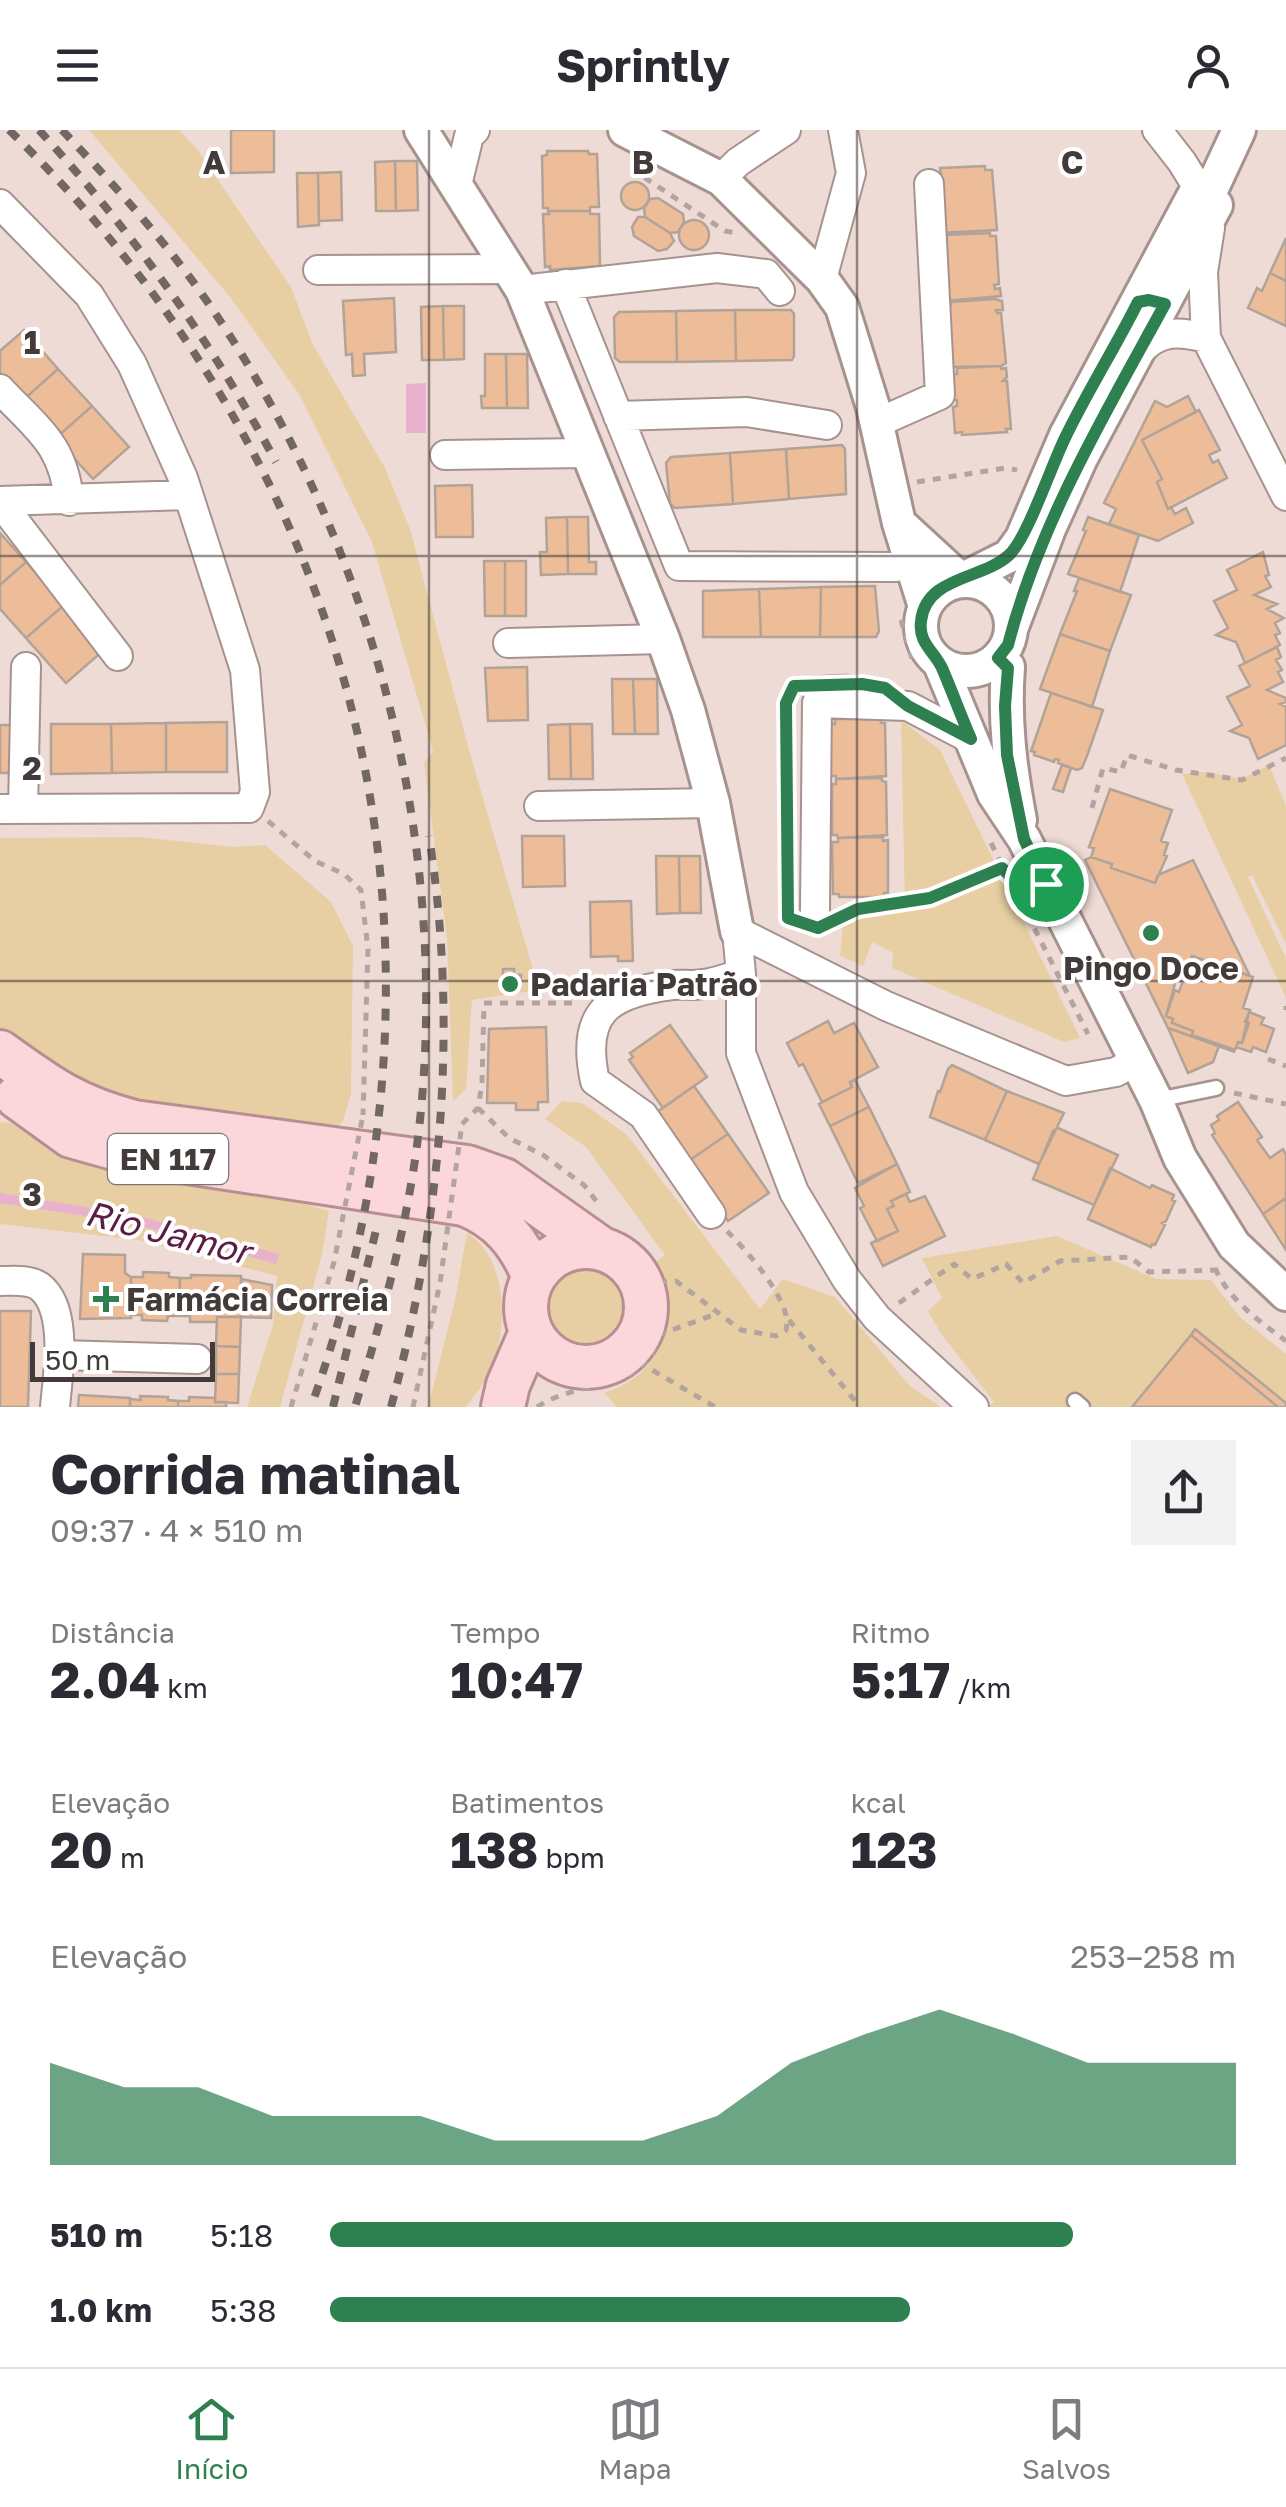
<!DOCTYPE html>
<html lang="pt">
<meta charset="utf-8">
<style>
:root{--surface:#fff;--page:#f2f2f3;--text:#2b2b33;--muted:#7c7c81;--line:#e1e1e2;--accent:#2f8051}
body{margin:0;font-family:"Golos Text",sans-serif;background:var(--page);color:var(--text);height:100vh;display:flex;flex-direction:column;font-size:38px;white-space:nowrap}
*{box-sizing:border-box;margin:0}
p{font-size:32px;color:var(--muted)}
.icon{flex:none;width:55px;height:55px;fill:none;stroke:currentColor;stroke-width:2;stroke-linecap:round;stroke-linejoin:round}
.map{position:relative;height:1277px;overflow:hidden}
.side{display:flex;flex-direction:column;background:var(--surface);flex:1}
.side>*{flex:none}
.scale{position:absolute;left:30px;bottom:25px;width:185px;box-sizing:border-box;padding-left:10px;border:5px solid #433b39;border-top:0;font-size:28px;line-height:35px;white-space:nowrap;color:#433b39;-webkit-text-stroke:8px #fff;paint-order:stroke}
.pin{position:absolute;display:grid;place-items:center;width:85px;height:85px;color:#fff;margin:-42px;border:5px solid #fff;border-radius:50%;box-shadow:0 2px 10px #0007}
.round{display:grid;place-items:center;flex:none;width:105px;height:105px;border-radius:0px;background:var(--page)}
.headline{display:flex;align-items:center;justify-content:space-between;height:170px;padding:0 50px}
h1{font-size:55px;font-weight:700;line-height:75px}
.figures{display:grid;grid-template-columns:repeat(3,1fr);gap:15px;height:170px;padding:10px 50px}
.figures div{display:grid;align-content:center}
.figures b{font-size:50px;font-weight:700}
.figures small{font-size:28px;font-weight:400}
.figures p{font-size:28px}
.chart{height:280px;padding:20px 50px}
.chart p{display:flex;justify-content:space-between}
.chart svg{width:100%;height:180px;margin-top:10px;fill:var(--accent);opacity:.7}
ul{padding:0 50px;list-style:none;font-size:32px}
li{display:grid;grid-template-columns:160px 120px 1fr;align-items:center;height:75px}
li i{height:25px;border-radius:12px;background:var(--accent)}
header{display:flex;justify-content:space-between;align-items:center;height:130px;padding:0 50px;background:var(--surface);font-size:45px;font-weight:700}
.dock{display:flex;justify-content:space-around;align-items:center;height:140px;border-top:2px solid var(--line);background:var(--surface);font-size:28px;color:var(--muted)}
.dock a{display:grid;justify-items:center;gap:5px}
.dock .active{color:var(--accent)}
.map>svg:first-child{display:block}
</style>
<header><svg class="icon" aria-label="menu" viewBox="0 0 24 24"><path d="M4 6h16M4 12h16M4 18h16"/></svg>Sprintly<svg class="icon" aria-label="person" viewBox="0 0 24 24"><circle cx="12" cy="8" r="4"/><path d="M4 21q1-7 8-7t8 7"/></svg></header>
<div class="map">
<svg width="1286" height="1277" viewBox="0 0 1286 1277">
<rect width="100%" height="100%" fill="#efdbd5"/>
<path fill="#e7cfa3" d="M89,0H179L196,18L291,157L312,213L385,338L410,399L471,627L539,860L472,870L466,959L453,971L447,807L424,633L433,621L372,412L299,264L230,167Z
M901,590L940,620L1080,908L1064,912L892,838L893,823L872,812L863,836L840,826L845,773L905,779Z
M1269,635L1286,676V814L1252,745L1248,747L1286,828V868L1182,644L1204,642L1242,649Z
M141,707L233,717L265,715L331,772L353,816L351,963L343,991L330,1004L113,972L0,911V708Z
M562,971L582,973L627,1005L760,1179L783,1149L835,1167L910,1256L941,1277H617L604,1263C646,1249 670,1219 667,1172C666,1160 658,1146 653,1134L665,1125L586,1017L545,989Z
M0,992L11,993L44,1015L103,1039L277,1066L329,1081L322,1125L280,1277H247L273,1195L277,1146L139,1110L0,1094Z
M467,1103C508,1128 508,1196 492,1238C487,1251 474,1265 466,1277H428L455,1170Z
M1057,1106L1156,1149L1211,1150L1240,1187L1286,1224V1277H986L994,1272L940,1202L928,1181L942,1168L922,1128Z
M542 1178a43 43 0 1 1 86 0a43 43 0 1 1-86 0Z"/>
<path fill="#e8b1ce" d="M426,253V303H406V254Z
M0,1063L134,1085L279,1124L276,1134L131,1093L0,1073Z"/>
<path fill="#edbc98" stroke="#b2a398" stroke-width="2.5" d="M231,0H274V42L231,43Z
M547,21H588L589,24H597L599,77H590V81H548V78H543L542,26L547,25Z
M395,31H417L418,80L396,81Z
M395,31L396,81H376L375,32Z
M985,36V40H992L997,100L939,103L934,44H941L940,38Z
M341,42L342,90L319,91L318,43Z
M297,43H318L319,95L298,97Z
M621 66a14 14 0 1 1 28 0a14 14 0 1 1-28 0Z
M658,68L683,84L684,92L678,102L670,103L645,87L644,78L650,69Z
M548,81H590V84H599L600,136L550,140V136L545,137L543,84H549Z
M638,87H645L670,103L674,111L667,119L658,121L634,106L632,97Z
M679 105a15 15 0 1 1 30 0a15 15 0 1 1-30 0Z
M990,103V106H996L999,154L994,155L995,159L1000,158L1001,166L945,171L939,110H946V105Z
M1286,108V151L1270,143Z
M1270,143L1286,151V196L1248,178L1257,158L1262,161Z
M394,168L396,222L364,224L365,245L353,246L352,224L346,225L343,171Z
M995,169L1002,171L1003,180H996L997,183H1001L1006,233L1001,236L950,237L944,176L951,175V172Z
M443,176L444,230H422L421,177Z
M443,176H464V229L444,230Z
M735,180H791L794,184V226L792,230L736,231Z
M735,180L736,231L677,232L676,181Z
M676,181L677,232H620L615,228L614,187L619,182Z
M24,200L58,239L22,271L0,246V221Z
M485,224H506L507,278H482L481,266H485Z
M506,224H527L528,278H507Z
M1001,236V239L1006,238L1007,247L1003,251H1007L1011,299H1006L1007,302L962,305V302L955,303L953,277L957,276V270H953L951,244H957V238Z
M58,239L92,276L56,308L22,271Z
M1188,266L1196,282L1142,310L1162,349L1157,352L1168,379L1171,377L1175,384L1186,378L1193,393L1158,411L1109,394L1116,379L1104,373L1155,271L1167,277Z
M92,276L129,317L93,349L56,308Z
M1199,280L1220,320L1209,325L1213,333L1218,330L1227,348L1168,379L1157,352L1162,349L1142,310Z
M842,315L845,319L846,364L789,369L786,319Z
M786,319L789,369L733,374L730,323Z
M730,323L733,374L675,378L670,374L666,333L671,327Z
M472,355L473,407H436L435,356Z
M567,387H588L589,432H596V444H568Z
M567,387L568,444L541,445L540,422H547L546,388Z
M1088,387L1139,405L1120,462L1068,444L1086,401L1083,400Z
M0,403L26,432L0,455Z
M1263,422L1269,445L1265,446L1271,457L1254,465L1277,474L1267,479L1284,488L1275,493L1280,503L1275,505L1280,515L1245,533L1236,512L1216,505L1228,498L1214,471L1237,460L1227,440Z
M484,431H505V486H485Z
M505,431H526V486H505Z
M26,432L64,475L26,508L0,479V455Z
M1079,448L1131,465L1110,521L1060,504L1077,461H1074Z
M875,456L879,501L876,507H820L821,457Z
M821,457L820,507H761L759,459Z
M759,459L761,507H703V461Z
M64,475L104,520L66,553L26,508Z
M1060,504L1110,521L1092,577L1040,559Z
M1277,517L1281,527L1276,530L1282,540L1278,542L1283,552L1267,560L1286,568V572L1280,574L1286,577V615L1258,629L1249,608L1230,601L1242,595L1227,567L1250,556L1239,536Z
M527,537L528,590L488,591L485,538Z
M612,549H633L635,604H613Z
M633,549H657L658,604H635Z
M1051,563L1103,580L1087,626L1082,638L1077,640L1058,633L1059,630L1055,629L1054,632L1034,625L1035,622L1031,621Z
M835,589H881V593H885L886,646L836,649V646H830V594H835Z
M227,592V642H166V593Z
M166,593V642L112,643L111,594Z
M51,594H111L112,643L51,644Z
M570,594L571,649H549L548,595Z
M570,594H592L593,649H571Z
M0,595H12V643H0Z
M1062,635L1071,638L1063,662L1053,659Z
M882,648V651L886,652L887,705L838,708L837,705H832V654H836V649Z
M1110,659L1172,680L1161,711L1168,713L1164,725L1167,726L1155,753L1111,738L1112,734L1091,727L1094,718L1089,717Z
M522,706H564L565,756L523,757Z
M883,707V711L888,710V763H884V767H839V764H833L832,712H838V708Z
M656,726H679L680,783L657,784Z
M679,726H700L701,783H680Z
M1091,727L1112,734L1111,738L1155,753L1158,745L1193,730L1250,846L1192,826L1182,852L1176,850L1166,886L1173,889L1172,893L1193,901L1192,905L1235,922L1168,898L1085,730Z
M631,771L633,831H618V826L591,827L590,772Z
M1192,826L1253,847L1243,878L1250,880L1245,892L1249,893L1242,913L1238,912L1235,920L1192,905L1193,901L1172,893L1173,889L1166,886L1175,860L1179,862Z
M503,839H514V845H521L520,859L502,858Z
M1249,882L1264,888L1261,894L1274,899L1266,922L1253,917L1251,922L1236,917L1238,912L1242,913Z
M828,891L834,903L854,893L878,937L850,952L852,957L822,972L803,934L799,936L787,913Z
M670,895L707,947L663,978L629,930L633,927L630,923Z
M546,897L548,972H538V980H516V973H487L489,899Z
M1168,898L1219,916L1213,932L1188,943Z
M952,935L1007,961L985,1010L930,987L938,961L940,962L948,939Z
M855,950L869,977L830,996L819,974L852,957L850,952Z
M694,956L728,1004L684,1034L651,986Z
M1007,961L1064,983L1039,1034L985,1010Z
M1238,972L1262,1007L1257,1010L1270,1028L1283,1019L1286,1025V1068L1263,1084L1212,1005L1215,1003L1211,995L1219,990L1217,986Z
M869,977L897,1034L858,1053L830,996Z
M1058,998L1118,1025L1094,1075L1033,1049L1053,1001Z
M728,1004L769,1063L728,1091L726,1088L721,1091L684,1034Z
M897,1034L910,1062L891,1071L894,1076L887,1079L898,1101L877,1111L860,1078L864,1076L855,1058Z
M1110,1038L1150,1058L1152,1055L1174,1065L1172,1070L1175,1071L1166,1091L1162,1093L1165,1095L1155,1115L1152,1114L1151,1117L1088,1089Z
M906,1064L910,1072L925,1066L945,1106L883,1136L871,1113L898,1101L887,1079L894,1076L891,1071Z
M1286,1068V1120L1263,1084Z
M83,1124L125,1125V1143L131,1147V1188L80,1189Z
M143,1142L169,1143V1147L180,1148L179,1186H168L167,1191L142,1190V1185H131V1147H143Z
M191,1145L241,1146V1187H217V1192H190V1186H179L180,1148H191Z
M241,1149L272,1155L271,1188L241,1187Z
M0,1181H31L28,1277H0Z
M217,1187H241L240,1217L216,1216Z
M1195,1199L1286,1273V1277H1278L1191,1205Z
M1191,1205L1278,1277H1132Z
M216,1216L240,1217L239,1244H216Z
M216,1244H239L238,1273L215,1272Z
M79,1265L130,1268V1277H78Z
M140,1266L168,1267V1270L178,1271V1277H130V1269L141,1270Z
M189,1267L215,1268V1272H226V1277H178V1271H189Z"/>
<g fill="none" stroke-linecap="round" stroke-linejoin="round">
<defs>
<path id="service" d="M788,788L786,573L794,557C836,553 868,546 904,572
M1157,970L1216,958
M1075,1271L1082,1277"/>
<path id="minor" d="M1157,0L1182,32L1206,71
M721,49L738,32L786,0
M457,55L469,6L475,0
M0,74L89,165L132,234L183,348L245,540L255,662L249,678L0,679
M1210,98L1203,142L1206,208L1286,366
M318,140L508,139
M822,149L851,43L843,0
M565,154L679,436L896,437
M522,160L717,138L766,144L780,161
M1140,221C1160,200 1178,201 1206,208
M0,259C37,299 64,314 69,371
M618,286L747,282L827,295
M877,293L940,265L929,54
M445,325L588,323
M0,371L188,365
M0,372L118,526
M508,513L663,509
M539,676L713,673
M23,679L26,537
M815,780L817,573L908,576L971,609
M737,801L741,844V923L794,1062L847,1150L877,1188L974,1277
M737,801L886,876L1066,951L1116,942L1136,931
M711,1084L643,985L595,951C580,883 608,863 672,855C682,854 693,856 703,854C716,853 729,847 741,844
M0,1151C12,1151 28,1149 39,1156C69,1178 58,1244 55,1277
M60,1225L197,1229"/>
<path id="tertiary" d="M421,0L522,160L663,509L688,580L713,673L737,801
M625,0L721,49L822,149L842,177L873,277L899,393L925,477
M1206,71L1239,0
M899,393L961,450
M961,450L1009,426L1022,408L1066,305L1193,67L1216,75L1081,328L1049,399L1011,499
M921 496a45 45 0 1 1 90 0a45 45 0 1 1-90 0Z
M998,528L1008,537C1004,590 1010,638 1020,690
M940,534L994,664L1024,709L1156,970L1180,1028L1234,1115L1286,1164"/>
<path id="primary" d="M0,922C50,958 74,976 134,992L467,1037L504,1050L600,1118
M17,967L71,1006L135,1024L464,1074C500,1088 519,1112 534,1147
M526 1177a60 60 0 1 1 120 0a60 60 0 1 1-120 0Z
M503,1277L508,1255L531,1202"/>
</defs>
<use href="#service" stroke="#a6938e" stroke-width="19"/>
<use href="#minor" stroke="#a6938e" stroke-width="32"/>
<use href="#tertiary" stroke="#a6938e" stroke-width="38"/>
<use href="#primary" stroke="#b98e93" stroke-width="48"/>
<path stroke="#b4a4a0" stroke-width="5" stroke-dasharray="8 8" stroke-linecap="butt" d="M633,37L636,42L725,101L736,103
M917,352L1005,338L1017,340
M901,490L913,532
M1092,678L1103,638L1121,642L1127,625L1176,640L1242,650L1286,628
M268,691L315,731L344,744L361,760L368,819L363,985
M991,713L1088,904
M836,789L859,779L931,768L1002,739
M1286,876V880
M1268,929L1286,936
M1234,963L1286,974
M478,978L509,1008L543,1025L584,1055L600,1076
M462,994L478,978L482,954L484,873H579
M1215,1138C1229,1170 1259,1191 1286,1211
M659,1152L676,1151L741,1200L776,1206L786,1200C794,1173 746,1120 727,1101
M899,1173L954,1134L972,1149L1006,1134L1023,1153L1060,1131L1130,1127L1149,1142L1216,1140
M789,1190L860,1277
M658,1205L716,1184
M625,1224L715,1277
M537,1277C589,1243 662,1269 662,1177C662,1152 652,1132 634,1116"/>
<use href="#service" stroke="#fff" stroke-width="14"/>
<use href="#minor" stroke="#fff" stroke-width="28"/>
<use href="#tertiary" stroke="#fff" stroke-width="32"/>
<use href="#primary" stroke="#fbd6db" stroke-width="42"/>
<path stroke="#736764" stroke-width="8" stroke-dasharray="12 12" stroke-linecap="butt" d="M9,0C363,343 477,812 311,1277
M39,0C132,102 211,210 276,332
M62,0C112,53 162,107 204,167C369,404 450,702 420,990C410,1087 383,1184 355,1277
M333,1277L377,1096
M391,1277C441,1091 459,897 429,706"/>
<path stroke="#b4a4a0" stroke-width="5" stroke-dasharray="8 8" stroke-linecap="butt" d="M291,1277L334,1132L363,985
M413,1277L440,1153L462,994"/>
</g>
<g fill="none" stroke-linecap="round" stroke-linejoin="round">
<defs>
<path id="route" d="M1149,170L1165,174C1106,282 1039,394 1008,515L998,528L1008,538L1005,576L1007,625L1024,709L1046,754L1022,758L1002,738L930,768L858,779L818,798L788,788L786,573L794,556L862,554L885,558L908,576L971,609C961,586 952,561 942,538C934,521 918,513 921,491C926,446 982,450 1009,425C1027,409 1052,334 1065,308C1087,262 1115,218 1138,172Z"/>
</defs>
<use href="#route" stroke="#fff" stroke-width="20"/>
<use href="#route" stroke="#2f8051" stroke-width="12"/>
</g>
<path fill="none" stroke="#433b39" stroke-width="2.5" stroke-opacity="0.55" d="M429,0V1277M857,0V1277M0,426H1286M0,851H1286"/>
<g fill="#2f8051" stroke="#fff" stroke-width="4">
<circle cx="1151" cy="803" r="10"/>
<circle cx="510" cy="854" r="10"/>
<path d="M101 1154h10v10h10v10h-10v10h-10v-10h-10v-10h10z"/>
</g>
<g text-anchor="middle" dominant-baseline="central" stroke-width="8" stroke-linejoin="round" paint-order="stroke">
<rect fill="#fff" stroke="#7b7674" stroke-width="2.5" x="108" y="1004" width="120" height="50" rx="8"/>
<g font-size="30" font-weight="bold" fill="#433b39">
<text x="168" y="1029">EN 117</text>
</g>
<g font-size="32" font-weight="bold" fill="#433b39" stroke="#fff" text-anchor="start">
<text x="1151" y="838" text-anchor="middle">Pingo Doce</text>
<text x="530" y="854">Padaria Patrão</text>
<text x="126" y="1169">Farmácia Correia</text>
</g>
<g font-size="35" font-style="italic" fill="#5c1d44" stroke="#fff">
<text transform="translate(168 1102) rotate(14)">Rio Jamor</text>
</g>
</g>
<g font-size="32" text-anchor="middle" font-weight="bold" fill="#433b39" stroke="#fff" stroke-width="8" stroke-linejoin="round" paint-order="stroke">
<text x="214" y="44">A</text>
<text x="643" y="44">B</text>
<text x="1072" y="44">C</text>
<text x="32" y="224">1</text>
<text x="32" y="650">2</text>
<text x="32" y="1076">3</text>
</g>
</svg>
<div class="scale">50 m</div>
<div class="pin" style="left:1046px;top:754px;background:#1e9e55"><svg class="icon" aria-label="arrive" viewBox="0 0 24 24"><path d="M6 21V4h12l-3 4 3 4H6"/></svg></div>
</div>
<section class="side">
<div class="headline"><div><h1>Corrida matinal</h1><p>09:37 · 4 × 510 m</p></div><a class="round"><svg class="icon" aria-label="share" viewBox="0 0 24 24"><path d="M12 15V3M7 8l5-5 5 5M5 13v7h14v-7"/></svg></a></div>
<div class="figures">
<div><p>Distância</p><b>2.04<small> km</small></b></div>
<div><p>Tempo</p><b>10:47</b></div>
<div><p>Ritmo</p><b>5:17<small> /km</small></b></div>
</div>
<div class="figures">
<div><p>Elevação</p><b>20<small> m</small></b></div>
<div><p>Batimentos</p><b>138<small> bpm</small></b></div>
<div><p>kcal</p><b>123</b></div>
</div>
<div class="chart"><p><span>Elevação</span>253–258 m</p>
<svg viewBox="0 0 160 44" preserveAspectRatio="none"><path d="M0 44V19L10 25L20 25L30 32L40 32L50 32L60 38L70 38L80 38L90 32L100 19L110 12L120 6L130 12L140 19L150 19L160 19V44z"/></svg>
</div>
<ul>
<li><b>510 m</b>5:18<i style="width:82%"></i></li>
<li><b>1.0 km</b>5:38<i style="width:64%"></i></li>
</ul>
</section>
<nav class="dock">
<a class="active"><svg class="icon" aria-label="home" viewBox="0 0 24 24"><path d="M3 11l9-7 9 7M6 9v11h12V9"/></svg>Início</a>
<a><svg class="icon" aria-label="map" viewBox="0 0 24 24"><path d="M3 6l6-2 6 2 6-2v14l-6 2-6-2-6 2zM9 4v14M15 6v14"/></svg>Mapa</a>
<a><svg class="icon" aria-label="saved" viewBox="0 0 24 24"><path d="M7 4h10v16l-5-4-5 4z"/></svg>Salvos</a>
</nav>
